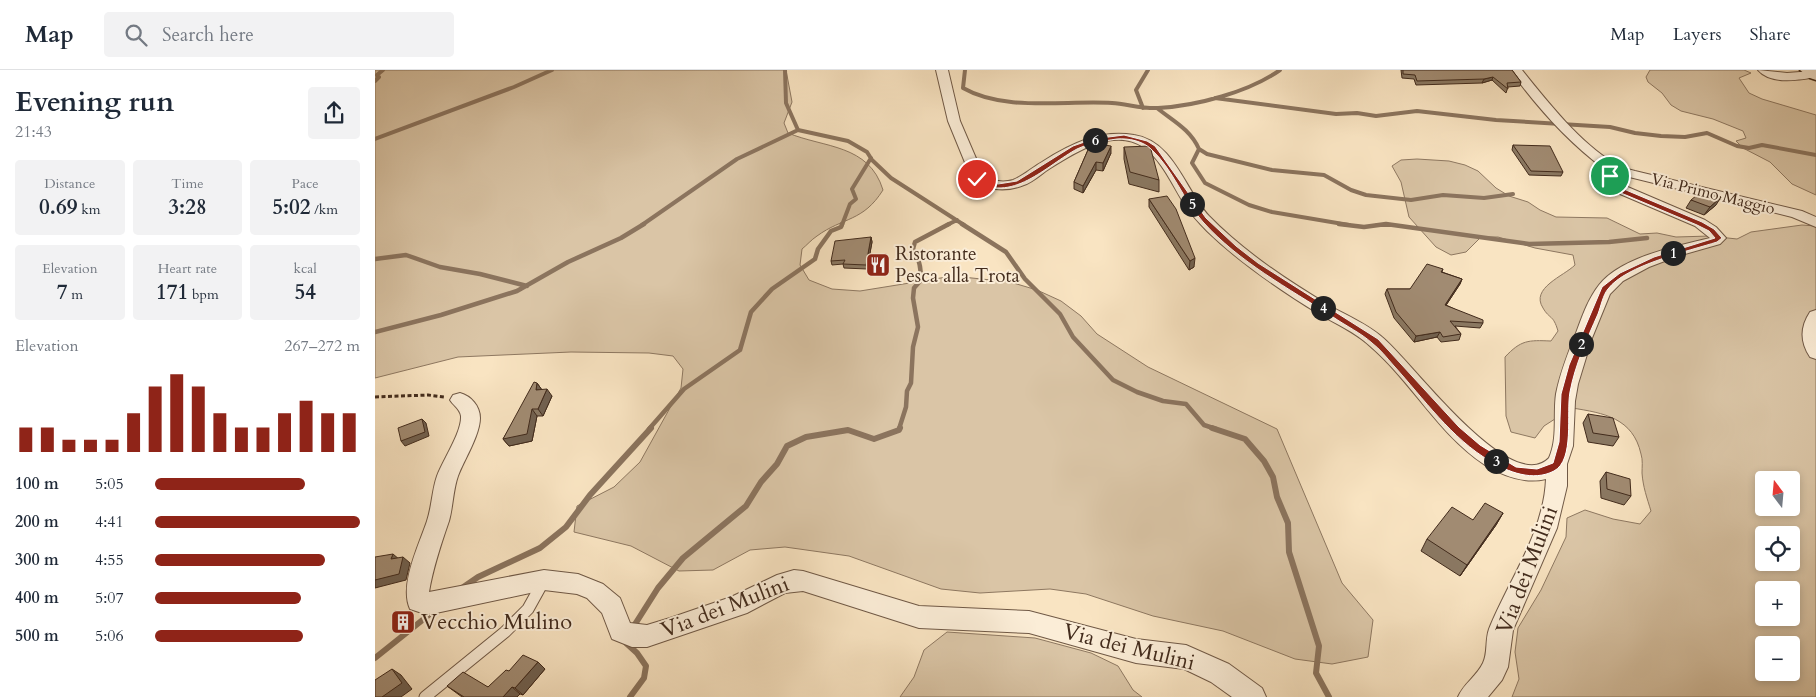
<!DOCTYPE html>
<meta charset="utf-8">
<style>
:root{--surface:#fff;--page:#f2f2f3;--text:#1f2937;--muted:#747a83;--line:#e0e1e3;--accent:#8f2418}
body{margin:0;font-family:Cardo,serif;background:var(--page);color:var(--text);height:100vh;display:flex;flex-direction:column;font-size:19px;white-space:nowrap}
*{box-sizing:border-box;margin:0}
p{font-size:16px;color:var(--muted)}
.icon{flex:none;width:28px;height:28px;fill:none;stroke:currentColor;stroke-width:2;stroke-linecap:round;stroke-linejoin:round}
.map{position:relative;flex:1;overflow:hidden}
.sheet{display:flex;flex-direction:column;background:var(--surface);width:375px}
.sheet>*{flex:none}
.needle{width:32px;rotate:344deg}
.buttons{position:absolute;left:1380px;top:401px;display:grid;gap:10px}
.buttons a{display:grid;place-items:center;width:45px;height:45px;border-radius:5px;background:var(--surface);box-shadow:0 2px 8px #0003;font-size:25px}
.pin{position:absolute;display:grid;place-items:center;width:42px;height:42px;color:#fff;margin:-21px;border:2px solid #fff;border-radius:50%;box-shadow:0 1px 5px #0007}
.km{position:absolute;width:25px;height:25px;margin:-12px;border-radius:50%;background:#222;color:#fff;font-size:14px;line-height:25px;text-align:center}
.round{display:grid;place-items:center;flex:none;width:52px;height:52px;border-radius:5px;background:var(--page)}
.summary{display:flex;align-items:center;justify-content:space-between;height:85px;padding:0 15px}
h1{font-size:28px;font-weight:700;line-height:38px}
.stats{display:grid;grid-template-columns:repeat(3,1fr);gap:8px;height:85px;padding:5px 15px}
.stats div{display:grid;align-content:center;border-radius:5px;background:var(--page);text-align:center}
.stats b{font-size:21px;font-weight:700}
.stats small{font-size:14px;font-weight:400}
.stats p{font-size:14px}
.chart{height:140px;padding:10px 15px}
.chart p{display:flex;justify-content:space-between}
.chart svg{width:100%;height:90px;margin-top:5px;stroke:var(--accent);stroke-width:6}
ul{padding:0 15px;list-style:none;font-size:16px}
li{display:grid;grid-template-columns:80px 60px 1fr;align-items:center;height:38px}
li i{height:12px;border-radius:6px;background:var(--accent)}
header{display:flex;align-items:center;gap:30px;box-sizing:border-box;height:70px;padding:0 25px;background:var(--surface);border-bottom:1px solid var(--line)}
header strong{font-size:24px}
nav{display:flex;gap:28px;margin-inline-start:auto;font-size:18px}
.search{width:350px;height:45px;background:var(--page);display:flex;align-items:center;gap:12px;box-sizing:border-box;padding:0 18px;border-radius:5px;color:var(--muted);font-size:19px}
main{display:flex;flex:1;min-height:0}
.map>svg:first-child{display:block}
</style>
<header>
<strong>Map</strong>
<div class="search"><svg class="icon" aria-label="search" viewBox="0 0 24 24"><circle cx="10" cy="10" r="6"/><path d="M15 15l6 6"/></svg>Search here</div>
<nav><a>Map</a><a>Layers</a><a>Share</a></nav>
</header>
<main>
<section class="sheet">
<div class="summary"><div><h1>Evening run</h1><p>21:43</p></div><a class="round"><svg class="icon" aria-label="share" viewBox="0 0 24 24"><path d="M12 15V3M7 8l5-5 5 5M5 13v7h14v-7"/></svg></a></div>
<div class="stats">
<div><p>Distance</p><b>0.69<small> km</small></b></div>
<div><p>Time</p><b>3:28</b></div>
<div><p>Pace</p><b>5:02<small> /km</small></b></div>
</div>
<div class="stats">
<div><p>Elevation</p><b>7<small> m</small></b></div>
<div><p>Heart rate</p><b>171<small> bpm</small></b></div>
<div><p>kcal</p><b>54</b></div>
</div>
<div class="chart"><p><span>Elevation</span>267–272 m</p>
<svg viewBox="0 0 160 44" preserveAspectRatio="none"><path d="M5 44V32M15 44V32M25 44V38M35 44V38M45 44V38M55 44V25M65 44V12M75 44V6M85 44V12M95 44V25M105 44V32M115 44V32M125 44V25M135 44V19M145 44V25M155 44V25"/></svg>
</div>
<ul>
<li><b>100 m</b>5:05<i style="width:73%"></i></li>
<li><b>200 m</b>4:41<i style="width:100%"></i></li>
<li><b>300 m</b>4:55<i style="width:83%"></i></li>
<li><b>400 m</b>5:07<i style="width:71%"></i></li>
<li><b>500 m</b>5:06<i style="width:72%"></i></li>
</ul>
</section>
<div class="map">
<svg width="1441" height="627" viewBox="0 0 1441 627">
<rect width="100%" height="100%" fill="#f9e4c2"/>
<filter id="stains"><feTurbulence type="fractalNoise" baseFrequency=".004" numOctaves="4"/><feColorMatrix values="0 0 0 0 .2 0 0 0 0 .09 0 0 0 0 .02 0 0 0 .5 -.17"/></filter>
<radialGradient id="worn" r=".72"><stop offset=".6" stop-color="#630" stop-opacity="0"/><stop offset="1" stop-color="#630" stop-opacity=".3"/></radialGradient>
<path fill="#dac5a6" stroke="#8e7861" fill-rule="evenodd" d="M0,0H411L417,32L409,53L413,63C449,78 494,74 508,120C488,152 468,147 442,166C436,170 432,175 427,179L425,195L434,210L457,219L485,221L578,206L635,212L662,220L686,231L706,246L722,264L773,297L902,359L967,513L998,550L993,587L957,594L920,589L848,561L778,546L711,524L675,519L605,523L566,519L474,486L410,477L375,480L338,500L304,501L256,476L199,462L202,436L239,417L265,392L306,318L308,299L298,286L274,283L196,282L83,287L0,308Z
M1275,0H1369L1376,3L1364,8L1374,23L1387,29L1441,45V125L1417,114L1395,92L1368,78L1361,71L1371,68L1368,61L1338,49L1306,41L1296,35L1287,23L1273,12L1271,7Z
M1042,89L1074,91L1090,95L1103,101L1121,118L1134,126L1153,132L1165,140L1181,147L1232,148L1265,164L1282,163L1301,167L1335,166L1362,169L1376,162L1427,155L1441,156V627H1137L1144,609L1140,582L1143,558L1166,520L1191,467L1192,448L1210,440L1238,449L1265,454L1276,441C1272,428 1268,417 1267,403C1267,397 1268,390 1266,384C1258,348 1229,343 1197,338L1169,356L1160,368L1136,362L1131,346L1130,287C1146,270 1153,270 1176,271L1183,261C1178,244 1175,250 1168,238C1155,218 1189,206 1200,195L1198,185L1160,178L1123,167H1106L1091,182L1076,185L1061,177L1034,147L1026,112L1017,96L1026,90ZM1389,410H1416V438H1389ZM1389,465H1416V492H1389ZM1389,520H1416V548H1389ZM1389,575H1416V602H1389Z
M572,562L660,568L716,583L743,596L758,620L767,627H525L539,607L549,580Z"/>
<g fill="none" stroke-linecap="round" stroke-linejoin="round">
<path stroke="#8b745e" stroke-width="4" d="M410,0L411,33L423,60L473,71L492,82L497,90L516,108L589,155
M590,0L588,18C630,42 690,30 737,33C752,34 768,39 783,38C821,36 874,22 905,0
M0,11L4,7L2,5L8,0
M840,28L961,44L982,43L1001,46L1042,41L1121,50L1235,57L1260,63L1286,66L1310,67L1332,63L1362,76L1374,78L1387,75L1441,85
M768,38L761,20L773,0
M782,38C798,51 815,59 824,79L817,93L830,113L874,135L897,142L974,155
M0,69L139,17L177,0
M824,79L832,84L897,100L949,105L976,120L991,125L1036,130L1068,125L1109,128L1138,124
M267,155L362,89L423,60
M467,155L475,134L481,129L477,119L496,88
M572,155L582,150
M1002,155H1018"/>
<path stroke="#8b745e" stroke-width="4.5" d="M587,154L631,182L650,209L685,244L698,267L738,310L762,322L788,331L811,334L829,355L841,359
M964,154L989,157L1011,154L1154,174L1234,172L1272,168
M0,189L31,185L65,197L105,204L152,216
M0,262L66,245L142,221L193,192L246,168L269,154
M274,359L309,319L365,280L376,242L397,219L440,189L443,179L456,161L466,157L467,154
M524,359L531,337L532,321L536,313L538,277L543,257L538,228L539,218L546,210C546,199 545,188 538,179L540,172L574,154"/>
<path stroke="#8b745e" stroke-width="6" d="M837,358L870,369L889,391L898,407L902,427L913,453L914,482L944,576L941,603L954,627
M87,518L103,507L165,478L191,457L215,425L276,358
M257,559L283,518L308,488L371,436L386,412L402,394L412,376L431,367L473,360L499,369L524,360L525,358
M251,573L262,583L271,596L269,608L255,627
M0,588L60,540"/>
<defs>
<path id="service" d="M50,627L130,562L153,539L168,512"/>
<path id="minor" d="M561,0H573L585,51L609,107C618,111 628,113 638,110C648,106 658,97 667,92C695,74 725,59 759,65C799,71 810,120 834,146C869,182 912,210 955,236C973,246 992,254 1007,267C1035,289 1135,428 1174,388C1183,368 1178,345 1181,324C1185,303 1193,283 1201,263C1207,247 1213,229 1224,215C1246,187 1302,176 1335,168L1320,156L1238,121L1228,111V98C1193,72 1161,36 1135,0H1147C1171,30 1205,73 1239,93C1245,97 1253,99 1260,101L1427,141L1441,147V157L1417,147L1242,104V110L1248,115L1330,150L1341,157L1351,168L1345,174L1303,186L1274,197L1248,211L1235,224L1217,268L1203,314L1200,331L1198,376L1192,394V416L1182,458L1138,560L1133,597L1127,610L1113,627H1083C1089,613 1102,606 1108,593C1113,583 1110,570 1114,559C1133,511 1169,463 1171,409C1150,414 1128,406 1110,395C1063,364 1037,312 995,276C980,262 961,254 944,244C905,220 865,193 832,161C824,153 816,144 810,135C797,115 788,91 768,77C739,57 699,83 674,99C666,104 658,112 649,115C632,122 614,120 598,112L573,51Z
M1383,0L1412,3L1438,1H1441V7C1424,10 1396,15 1383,0Z
M1441,240V289L1435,287C1425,272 1425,257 1435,242Z
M85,323C96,326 105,336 105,348C105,365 89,390 83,406C78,420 78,437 74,451C66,474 58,498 54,522L169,500L203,504L228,514L245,528L255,553L272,555L295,548L356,527L402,505L419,500L428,501L544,536L654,541L761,569L811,575L854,594L887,618L891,627H857L836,612L809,599L761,593L654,563L544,558L428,521L410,523L372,543L272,577H257L237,569L227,543L212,528L202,524L169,520L61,543L50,544L35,539C24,515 44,475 52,451C57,436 57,420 62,406C68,390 87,362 86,346C85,339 78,335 75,330L78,325Z"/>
<path id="secondary" d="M1425,0H1441V10L1435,8Z"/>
</defs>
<use href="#service" stroke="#705946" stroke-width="13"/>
<use href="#minor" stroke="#705946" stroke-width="2"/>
<use href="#secondary" stroke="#422b1c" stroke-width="3"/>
<path stroke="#422b1c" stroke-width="3" stroke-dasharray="4 2.5" stroke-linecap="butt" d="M0,327L53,325L69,327"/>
<use href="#service" stroke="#fbedd7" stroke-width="11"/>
<use href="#minor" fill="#fbedd7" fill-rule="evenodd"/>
<use href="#secondary" fill="#fbedd7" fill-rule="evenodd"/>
</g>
<path fill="#8a7862" stroke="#422b1c" d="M1026,0H1137L1146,12L1145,16L1133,17L1131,23L1117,10L1107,13L1041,15L1039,9L1027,8Z
M716,73L736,83L728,101L721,100L708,123L699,119V112Z
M1138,75L1188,102L1186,106L1154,105L1137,80Z
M749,77L784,110V122L754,114L749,89Z
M774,129L819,197L814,200L774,137Z
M1316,130L1341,135L1329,145L1311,138Z
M496,167L497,172L492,199L469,198L468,194L457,195L456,191Z
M1068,199L1067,202L1087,209L1085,214L1071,235L1108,253L1105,258L1080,256L1086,264L1084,270L1066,272L1062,267L1039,272L1019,248L1010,224L1012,219H1035Z
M162,313L167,320L177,326L168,346H162L157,371L134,376L128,369Z
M1213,344L1244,367L1238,376L1213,372L1208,353Z
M1231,402L1256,426L1249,435L1226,428L1225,411Z
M1128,443L1121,455L1085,506L1046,481L1052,469L1098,450Z
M170,599L148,625L145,624L142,627H87L72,616L113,617L134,601Z"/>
<path fill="#716150" stroke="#422b1c" d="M1118,7L1117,10L1107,13L1109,9Z
M736,76V83L728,101V93Z
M721,92V100L708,123V116Z
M1346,127L1341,135L1329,145L1335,137Z
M496,167L497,172L492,199L491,195Z
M820,188L819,197L814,200L815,191Z
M1087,209L1085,214L1068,240L1070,235Z
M1065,262L1062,267L1039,272L1041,266Z
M162,313L167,320H161Z
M172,319L177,326L168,346L163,339Z
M157,339L162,346L157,371L134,376L128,369Z
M47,349L51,353L54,366L30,376L26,371Z
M1128,443L1121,455L1085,506L1092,495Z
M18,484L25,490L16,489Z
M28,487L35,493L31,510L0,518V510Z
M163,592L170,599L148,625L140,618Z
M17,599L26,605L37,619L26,627H7Z
M137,617L145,624L142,627H128Z"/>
<path fill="#a18b72" stroke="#422b1c" d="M1028,0H1137L1146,12L1132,13L1133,19L1118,7L1109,9L1042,11L1040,5L1028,4Z
M716,73L736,76L728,93L721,92L708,116L699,112Z
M1138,75L1175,76L1188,102L1156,101Z
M775,76L784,110L755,102L749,77Z
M1328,120L1346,127L1335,137L1316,130Z
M792,126L801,139L820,188L815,191L774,129Z
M496,167L491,195L468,194L470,190L456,191L460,171Z
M1052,194L1068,199L1066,202L1087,209L1070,235L1108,250V253L1075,251L1086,264L1068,267L1065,262L1041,266L1021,242L1012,219H1035Z
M159,312L162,313L161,320L172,319L163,339H157L152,364L128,369Z
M1213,344L1238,348L1244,367L1218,363Z
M47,349L50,362L26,371L23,358Z
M1231,402L1255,409L1256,426L1232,419Z
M1110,433L1128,443L1092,495L1052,469L1077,437L1098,450Z
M18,484L16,489L28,487L24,504L0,510V487Z
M148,585L163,592L140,618L137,617L128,627H89L72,616L88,602L113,617L131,600L134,601Z
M17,599L27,613L7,627H0V610Z"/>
<path fill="#8f2418" stroke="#fff" d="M749,65L772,71L780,76L831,148L861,176L883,193L1003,269L1084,357L1105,375L1141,397L1162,399L1178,393L1184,372L1186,324L1194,295L1227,217L1245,203L1279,187L1340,168L1334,161L1322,155L1246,123L1233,112V105H1237L1241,114L1251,120L1327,152L1339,159L1347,168L1342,172C1314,181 1251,195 1233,219C1228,225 1226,236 1223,244C1212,269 1200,295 1195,322C1191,343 1200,390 1179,401C1158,412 1133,402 1115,391C1077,369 1048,328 1019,296C1012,288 1005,279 997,273C986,263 971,256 958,247C913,218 864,192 828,152C808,130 798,99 776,79C768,71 753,68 742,69C728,71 715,73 702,79C672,95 635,136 599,109L602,107L623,114L642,111L698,76L718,69Z"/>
<defs>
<symbol id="restaurant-square" viewBox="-11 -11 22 22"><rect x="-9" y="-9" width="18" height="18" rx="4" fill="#8f2418" stroke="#fbedd7"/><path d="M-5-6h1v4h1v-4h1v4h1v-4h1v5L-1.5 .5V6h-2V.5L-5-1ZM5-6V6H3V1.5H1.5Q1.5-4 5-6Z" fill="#fff"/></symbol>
<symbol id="building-square" viewBox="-11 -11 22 22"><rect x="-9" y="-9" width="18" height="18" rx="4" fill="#8f2418" stroke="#fbedd7"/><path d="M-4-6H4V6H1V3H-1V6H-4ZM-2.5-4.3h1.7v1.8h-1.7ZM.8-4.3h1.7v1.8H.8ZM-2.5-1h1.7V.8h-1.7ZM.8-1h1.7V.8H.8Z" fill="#fff"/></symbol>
</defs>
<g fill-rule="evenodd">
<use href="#restaurant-square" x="489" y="181" width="28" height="28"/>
<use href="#building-square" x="14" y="538" width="28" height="28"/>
</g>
<g text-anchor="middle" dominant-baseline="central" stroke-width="4" stroke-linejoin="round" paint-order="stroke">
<g font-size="16" fill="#422b1c" stroke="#fbedd7">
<text transform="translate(1338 124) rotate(14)">Via Primo Maggio</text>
</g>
<g font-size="19" fill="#422b1c" stroke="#fbedd7" text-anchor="start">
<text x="520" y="184">Ristorante<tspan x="520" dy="22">Pesca alla Trota</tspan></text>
</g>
<g font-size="22" fill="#422b1c" stroke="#fbedd7">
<text transform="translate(1152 500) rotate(-69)">Via dei Mulini</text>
<text transform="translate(350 537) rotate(-21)">Via dei Mulini</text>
<text transform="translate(754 577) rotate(14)">Via dei Mulini</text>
</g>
<g font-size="22" fill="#422b1c" stroke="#fbedd7" text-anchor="start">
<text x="46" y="552">Vecchio Mulino</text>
</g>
</g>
<rect width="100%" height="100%" filter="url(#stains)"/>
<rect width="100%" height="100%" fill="url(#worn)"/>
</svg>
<div class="buttons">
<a><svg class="needle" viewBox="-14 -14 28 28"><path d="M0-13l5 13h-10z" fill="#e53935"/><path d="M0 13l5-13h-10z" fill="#747a83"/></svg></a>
<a><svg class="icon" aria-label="locate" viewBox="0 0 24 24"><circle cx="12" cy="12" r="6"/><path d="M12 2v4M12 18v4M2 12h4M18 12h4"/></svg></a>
<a>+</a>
<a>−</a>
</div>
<div class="pin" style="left:1235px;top:106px;background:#1e9e55"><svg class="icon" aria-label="arrive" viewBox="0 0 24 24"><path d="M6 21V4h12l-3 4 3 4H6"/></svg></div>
<div class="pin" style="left:602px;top:109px;background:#d93025"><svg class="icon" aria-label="check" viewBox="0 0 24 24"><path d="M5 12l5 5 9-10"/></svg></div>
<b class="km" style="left:1298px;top:183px">1</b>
<b class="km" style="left:1206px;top:274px">2</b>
<b class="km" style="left:1121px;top:391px">3</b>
<b class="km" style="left:948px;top:238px">4</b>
<b class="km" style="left:817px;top:134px">5</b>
<b class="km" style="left:720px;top:70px">6</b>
</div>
</main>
